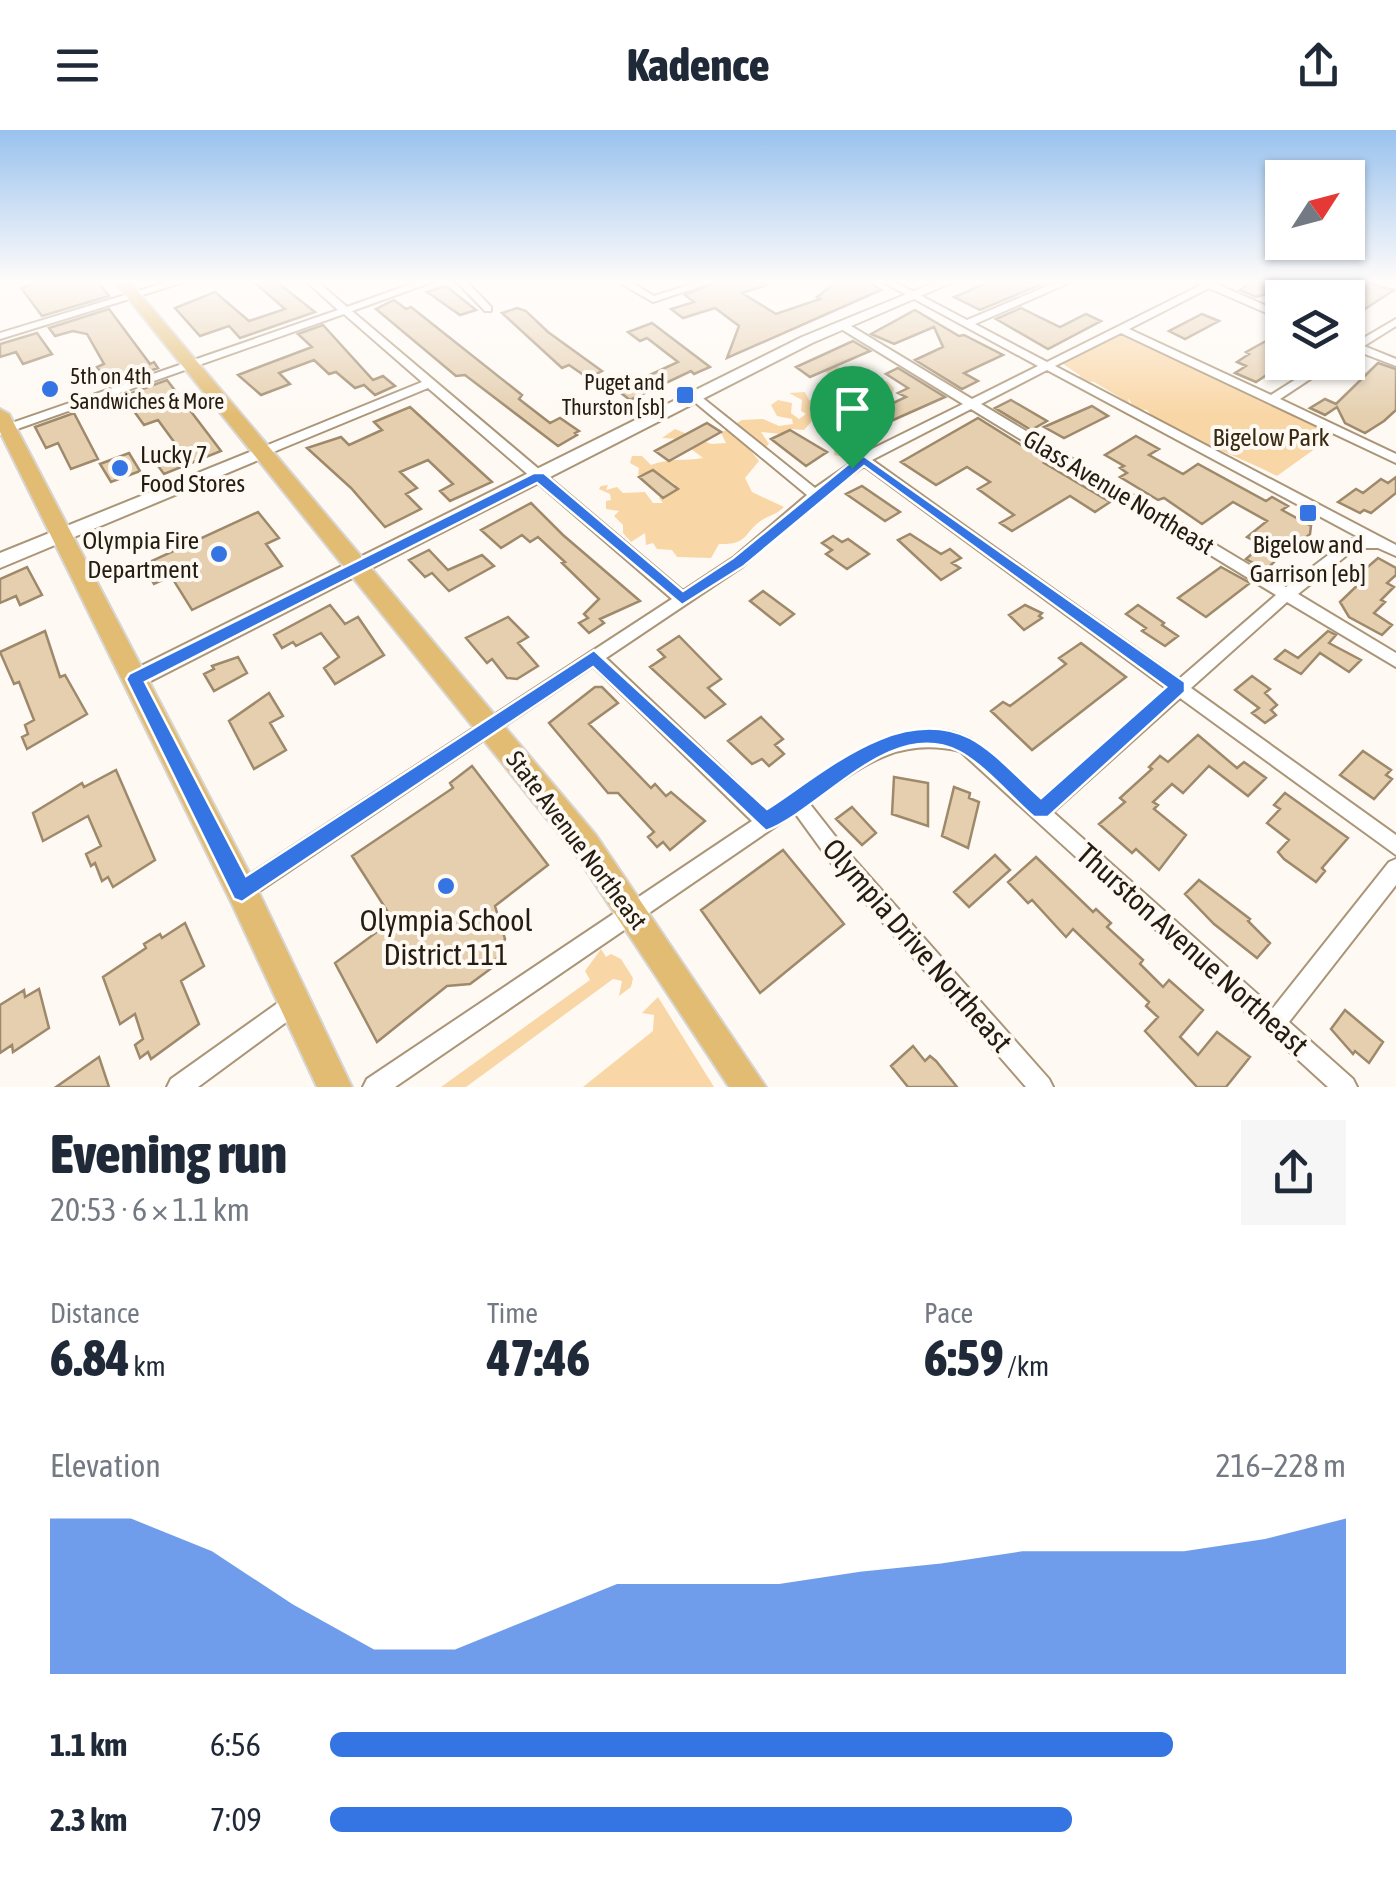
<!DOCTYPE html>
<meta charset="utf-8">
<style>
:root{--surface:#fff;--page:#f6f6f7;--text:#1f2937;--muted:#747a83;--accent:#3575e3}
body{margin:0;font-family:"Asap Condensed",sans-serif;background:var(--page);color:var(--text);height:100vh;display:flex;flex-direction:column;font-size:38px;white-space:nowrap}
*{box-sizing:border-box;margin:0}
p{font-size:32px;color:var(--muted)}
.icon{flex:none;width:55px;height:55px;fill:none;stroke:currentColor;stroke-width:2;stroke-linecap:round;stroke-linejoin:round}
.map{position:relative;height:957px;overflow:hidden}
.side{display:flex;flex-direction:column;background:var(--surface);flex:1}
.side>*{flex:none}
.needle{width:65px;rotate:54deg}
.fabs{position:absolute;left:1265px;top:30px;display:grid;gap:20px}
.fabs a{display:grid;place-items:center;width:100px;height:100px;border-radius:0px;background:var(--surface);box-shadow:0 2px 8px #0004;font-size:50px}
.pin{position:absolute;display:grid;place-items:center;width:85px;height:85px;color:#fff;margin:-102px -42px;border-radius:50% 50% 50% 0;rotate:-45deg;box-shadow:0 0 10px #0007}
.pin .icon{rotate:45deg}
.round{display:grid;place-items:center;flex:none;width:105px;height:105px;border-radius:0px;background:var(--page)}
.head{display:flex;align-items:center;justify-content:space-between;height:170px;padding:0 50px}
h1{font-size:55px;font-weight:800;line-height:75px}
.stats{display:grid;grid-template-columns:repeat(3,1fr);gap:15px;height:170px;padding:10px 50px}
.stats div{display:grid;align-content:center}
.stats b{font-size:50px;font-weight:800}
.stats small{font-size:28px;font-weight:400}
.stats p{font-size:28px}
.chart{height:280px;padding:20px 50px}
.chart p{display:flex;justify-content:space-between}
.chart svg{width:100%;height:180px;margin-top:10px;fill:var(--accent);opacity:.7}
ul{padding:0 50px;list-style:none;font-size:32px}
li{display:grid;grid-template-columns:160px 120px 1fr;align-items:center;height:75px}
li i{height:25px;border-radius:12px;background:var(--accent)}
header{display:flex;justify-content:space-between;align-items:center;height:130px;padding:0 50px;background:var(--surface);font-size:45px;font-weight:800}
.map>svg:first-child{display:block}
</style>
<header><svg class="icon" aria-label="menu" viewBox="0 0 24 24"><path d="M4 6h16M4 12h16M4 18h16"/></svg>Kadence<svg class="icon" aria-label="share" viewBox="0 0 24 24"><path d="M12 15V3M7 8l5-5 5 5M5 13v7h14v-7"/></svg></header>
<div class="map">
<svg width="1396" height="957" viewBox="0 0 1396 957">
<rect width="100%" height="100%" fill="#fef9f3"/>
<path fill="#f9d6a5" d="M1122,201L1337,303L1277,346C1241,327 1207,318 1172,296C1163,290 1155,291 1147,280L1135,279L1128,268L1129,273L1094,252L1081,251L1077,247L1081,246L1060,232Z
M831,235L847,240L844,245L850,250L887,251L894,258L891,273L870,274L860,269L865,264L876,267L879,261H889L872,252L869,257L859,255L858,261L845,263L851,266L852,275L825,286L821,291H812L804,300L792,299L781,304L761,302L769,314L763,320H750L759,331L745,348L752,362L784,377C776,385 770,385 762,390C743,403 749,415 719,414L711,428L677,427L672,420L657,419L653,413L646,415L645,403L631,412L623,403V395L614,386L619,381L606,379V371L611,370L610,364L599,359L601,356L608,355L606,360L617,357L623,363L645,362L653,373H663L659,368L673,360L675,354L655,341L638,345L639,338L630,333L632,326H642L651,335C669,328 684,331 703,328L678,309L662,308L675,299L711,314L726,313L721,303L742,290L763,289L779,296L793,294L792,289L777,286L771,275L778,270L792,273L791,283L799,289L806,284L801,281L802,270L789,263L805,262L809,270L824,274L832,271L831,264L814,252L835,262L841,254L822,239Z
M851,290L871,299L869,310L858,309L857,313L869,320L858,330L834,325L835,315L841,311L834,303L835,297Z
M601,819L606,827L611,824L621,829L633,848L631,857L619,866L622,851L613,849L466,957H441L590,850L585,841Z
M658,867L714,957H583L653,901L654,885L642,883Z"/>
<path fill="#e5cfaf" stroke="#9e896b" stroke-width="2.5" d="M40,152H98L109,166L42,186L21,158Z
M254,152H277L315,182L240,208L229,196L200,206L175,178L215,162L249,191L285,179Z
M717,152H766L767,155L742,163L776,184L820,169L817,167L836,152H868L881,160L727,228L739,196L715,178L683,188L671,179L694,172L685,165Z
M989,152H1047L980,180L954,167Z
M1252,152H1364L1394,160L1348,190V168H1289L1275,162L1256,167L1240,160Z
M446,156L476,180L460,185L427,162Z
M394,170L406,179L411,177L522,265L519,269L550,293L560,288L579,301L575,303L577,305L558,316L465,245L456,246L376,179Z
M517,178L526,181L548,202L602,241L588,248L569,235L562,238L502,183Z
M1021,178L1060,197L1086,184L1101,191L1048,219L996,189Z
M109,179L150,234L154,232L158,238L109,255L97,237L104,234L87,204L73,201L55,206L49,198Z
M915,180L959,206L964,205L1003,225L964,243L978,251L962,259L915,230L943,217L934,197L894,214L871,204Z
M1202,184L1219,191L1185,209L1169,201Z
M652,193L710,237L694,244L691,241L630,270L617,260L678,232L647,208L640,211L628,202Z
M323,195L373,250L383,246L395,256L375,265L364,255L355,258L336,242L329,244L314,230L279,243L290,254L261,265L238,245L312,217L298,204Z
M1282,202L1283,234L1256,252L1235,243L1246,236L1237,232L1249,224L1246,222Z
M37,203L52,224L23,234L16,222L0,227V214Z
M853,211L870,221L810,247L796,237Z
M1378,233L1396,239V280L1384,291L1365,303L1345,293L1337,277L1325,285L1310,278L1325,269L1336,274Z
M898,238L945,267L882,295L870,287L877,284L874,282L906,267L898,263L908,258L886,244Z
M167,250L221,321L164,344L156,333L180,320L158,290L144,295L131,277L125,279L118,268Z
M1011,270L1047,291L1031,300L995,278Z
M1092,276L1108,286L1064,308L1044,297Z
M410,277L492,352L450,371L440,361L453,354L428,330L400,342L417,358L406,364L421,379L385,397L351,358L307,318L341,307L349,315L382,300L374,292Z
M74,283L98,329L71,339L58,313L46,318L35,297Z
M978,288L1047,331L1044,333L1110,372L1095,382L1070,366L1012,401L1000,393L1014,385L978,359L990,352L967,337L936,355L901,332Z
M707,293L721,302L669,331L655,321Z
M790,300L827,322L806,336L771,309Z
M1136,306L1159,319L1149,325L1183,344L1198,334L1266,371L1272,367L1288,376L1282,380L1311,396L1310,404L1299,413L1295,411L1266,440L1246,429L1262,415L1247,407L1267,391L1233,372L1202,394L1164,368L1158,370L1120,347L1127,343L1120,338L1124,336L1105,325Z
M129,323L140,341L111,352L100,334Z
M653,340L678,359L663,368L639,347Z
M1396,347V363L1371,383L1364,380L1360,383L1338,372L1356,359L1363,363L1381,349L1388,353Z
M862,356L900,382L885,391L846,364Z
M531,373L563,405L640,471L600,489L604,493L589,503L579,493L588,488L584,484L599,469L562,433L565,432L538,407L530,412L522,405L501,418L481,400Z
M258,382L279,408L266,414L282,436L192,480L171,446L154,454L143,435Z
M910,404L941,424L950,419L961,428L952,433L960,438L941,450L898,410Z
M833,406L842,412L848,409L869,424L847,439L826,424L832,420L822,413Z
M429,420L448,440L482,425L494,436L449,461L432,443L425,447L409,430Z
M1378,428L1396,438V445L1387,453L1394,457L1381,470L1385,472L1374,483L1392,495L1382,505L1349,487L1340,472L1365,448L1361,446L1363,441Z
M27,437L42,465L20,475L16,466L0,473V449Z
M1221,437L1250,453L1206,487L1178,468Z
M763,461L794,484L780,495L750,471Z
M330,475L345,494L358,487L384,525L335,554L324,538L339,527L321,503L296,516L293,512L282,518L274,505Z
M1025,475L1042,483L1039,486L1042,488L1024,500L1009,485Z
M1138,475L1164,493L1162,495L1178,506L1165,516L1142,501L1146,498L1126,484Z
M508,487L528,507L518,513L538,536L517,549L507,548L492,529L487,533L466,508Z
M45,501L60,547L65,545L87,584L27,619L22,607L28,604L25,595L34,590L19,552L14,554L0,522Z
M1328,501L1336,505L1329,513L1361,530L1349,542L1320,523L1301,544L1275,529L1285,520L1298,528Z
M679,506L721,549L708,558L725,574L705,588L650,537L665,527L658,520Z
M1081,513L1126,547L1032,620L991,581L1003,572L1010,576L1066,534L1059,528Z
M238,527L247,543L214,561L204,544L214,539L212,536Z
M1252,546L1270,559L1265,563L1277,575L1271,580L1276,585L1265,593L1252,583L1259,578L1235,560Z
M595,557H602L618,573L589,594L651,658L655,654L666,666L671,662L705,691L670,720L663,712L657,717L648,707L654,702L618,663H608L549,593Z
M269,563L283,586L270,593L286,620L254,639L229,591Z
M761,587L783,609L775,615L784,624L769,636L762,629L752,634L728,611Z
M1198,605L1237,638L1244,632L1266,648L1248,666L1209,636L1183,663L1172,654L1153,672L1158,675L1154,679L1186,705L1159,740L1136,719L1132,723L1099,694L1125,672L1120,668L1152,639L1149,637L1160,626L1168,632Z
M1363,621L1391,640L1386,645L1392,649L1374,669L1340,645Z
M472,636L548,735L495,776L505,809L493,837L470,854L447,856L377,912L335,833L393,790L352,726L453,658L450,653Z
M116,640L155,730L113,757L108,747L102,751L95,733L91,736L86,724L101,716L88,686L43,711L33,683L82,653L84,657Z
M894,647L928,653V696L892,684Z
M954,657L970,663L969,668L979,672L968,718L942,706Z
M1285,663L1348,708L1322,738L1325,741L1316,752L1284,729L1278,722L1289,710L1267,693L1280,679L1274,675Z
M852,677L876,703L862,715L836,689Z
M783,720L844,794L760,863L701,780Z
M995,725L1010,740L969,777L954,762Z
M1036,727L1093,782L1096,779L1111,793L1107,797L1143,830L1140,834L1163,857L1169,850L1203,880L1180,907L1198,925L1217,902L1250,927L1226,957H1197L1145,901L1158,887L1146,876L1149,872L1073,799L1066,807L1032,770L1028,773L1008,752Z
M1199,750L1250,789L1248,791L1270,813L1257,828L1214,794L1185,764Z
M185,793L204,836L181,851L199,894L151,929L148,922L140,928L135,915L143,909L135,884L120,894L103,847L146,818L144,814L160,804L162,808Z
M39,859L49,898L13,922L12,915L0,923V875L24,860L25,867Z
M1345,880L1383,912L1369,933L1355,921L1353,924L1331,899Z
M913,916L925,931L930,926L936,931L957,957H908L891,936Z
M99,927L109,957H56Z"/>
<g fill="none" stroke-linecap="round" stroke-linejoin="round">
<defs>
<path id="street" d="M168,152H184L0,209V203Z
M307,152H318L347,177L417,152H432L352,181L683,461L733,428L807,365L691,269V265H699L815,358L870,320L963,274L838,197V193H846L972,269L1038,236L883,152H895L967,190L1057,152H1071L975,194L1047,232L1201,155L1198,152H1219L1217,154L1282,183V189L1278,188L1209,158L1129,199L1271,265L1323,232H1336L1280,269L1396,324V333L1121,203L1055,236L1396,415V426L1378,418H1356L1298,464L1396,523V537L1287,472L1191,558L1396,705V725L1180,568L1053,682L1273,878L1389,732L1396,729V755L1289,892L1353,949L1357,957H1328L960,621C895,606 860,638 809,673L846,720L1049,949L1053,957H1026L832,734L795,683L395,957H363L367,949L752,691L593,536L249,768L242,771L235,768L232,761L235,754L672,469L428,258L266,325H258V319L422,252L344,184L0,305V297L338,180ZM1047,240L1360,408L1348,410L1286,457L981,274ZM971,279L1276,465L1179,549L872,330ZM864,336L1167,559L1040,670C1024,657 1009,643 993,629C986,623 978,614 970,609C904,575 818,646 767,681L606,528L743,436L820,368Z
M457,152H467L491,177V181H485Z
M618,152H630L654,166L698,152H713L653,172Z
M1396,189V196L1364,216L1396,229V236L1357,221L1348,225V213H1355Z
M296,860L304,863L307,871L304,879L198,957H167L171,949Z"/>
<path id="secondary" d="M936,152H953L812,213L143,555L135,558L127,555L124,549L127,543L802,207Z
M262,317L270,322L268,326L0,438V423Z"/>
<path id="primary" d="M115,152H130L596,705L766,957H729L576,725Z
M0,279L9,284L253,750L352,957H317L231,772L0,302Z"/>
</defs>
<use href="#street" stroke="#ab9577" stroke-width="4"/>
<use href="#secondary" stroke="#ab9577" stroke-width="4"/>
<use href="#primary" stroke="#d8d6d4" stroke-width="4"/>
<use href="#street" fill="#fff" fill-rule="evenodd"/>
<use href="#secondary" fill="#fff" fill-rule="evenodd"/>
<use href="#primary" fill="#e2bc72" fill-rule="evenodd"/>
</g>
<linearGradient id="sky" x2="0" y2="1"><stop stop-color="#99c2ee"/><stop offset="0.53" stop-color="#fffcfa"/><stop offset="1" stop-color="#fffcfa" stop-opacity="0"/></linearGradient>
<rect width="1396" height="286" fill="url(#sky)"/>
<path fill="#3575e3" stroke="#fff" stroke-width="2.5" fill-rule="evenodd" d="M864,326L1185,552V562L1048,687H1034C1013,669 982,633 958,621C890,587 823,679 766,701L593,537L242,772L234,769L126,549L129,544L534,343H544L683,461L733,428L847,335ZM864,336L1166,557L1041,668C1019,649 995,621 970,608C899,573 823,643 767,679L594,520L246,746L145,552L537,353L682,475L744,436Z"/>
<g fill="#3575e3" stroke="#fef9f3" stroke-width="4">
<circle cx="50" cy="259" r="10"/>
<rect x="675" y="255" width="20" height="20" rx="5"/>
<circle cx="120" cy="338" r="10"/>
<rect x="1298" y="373" width="20" height="20" rx="5"/>
<circle cx="219" cy="424" r="10"/>
<circle cx="446" cy="756" r="10"/>
</g>
<g text-anchor="middle" dominant-baseline="central" stroke-width="8" stroke-linejoin="round" paint-order="stroke">
<g font-size="22" fill="#241c10" stroke="#fef9f3" text-anchor="start">
<text x="70" y="246">5th on 4th<tspan x="70" dy="25">Sandwiches &amp; More</tspan></text>
<text x="665" y="252" text-anchor="end">Puget and<tspan x="665" dy="25">Thurston [sb]</tspan></text>
</g>
<g font-size="25" fill="#392911" stroke="#fef9f3">
<text x="1271" y="307">Bigelow Park</text>
</g>
<g font-size="25" fill="#241c10" stroke="#fef9f3" text-anchor="start">
<text x="140" y="324">Lucky 7<tspan x="140" dy="29">Food Stores</tspan></text>
<text x="199" y="410" text-anchor="end">Olympia Fire<tspan x="199" dy="29">Department</tspan></text>
<text x="1308" y="414" text-anchor="middle">Bigelow and<tspan x="1308" dy="29">Garrison [eb]</tspan></text>
</g>
<g font-size="25" fill="#241c10" stroke="#fef9f3">
<text transform="translate(1119 362) rotate(31)">Glass Avenue Northeast</text>
<text transform="translate(577 710) rotate(53)">State Avenue Northeast</text>
</g>
<g font-size="30" fill="#241c10" stroke="#fef9f3">
<text x="446" y="790">Olympia School<tspan x="446" dy="34">District 111</tspan></text>
</g>
<g font-size="30" fill="#241c10" stroke="#fef9f3">
<text transform="translate(918 815) rotate(49)">Olympia Drive Northeast</text>
<text transform="translate(1193 819) rotate(42)">Thurston Avenue Northeast</text>
</g>
</g>
</svg>
<div class="fabs">
<a><svg class="needle" viewBox="-14 -14 28 28"><path d="M0-13l5 13h-10z" fill="#e53935"/><path d="M0 13l5-13h-10z" fill="#747a83"/></svg></a>
<a><svg class="icon" aria-label="layers" viewBox="0 0 24 24"><path d="M12 4l9 5-9 5-9-5zM3 14l9 5 9-5"/></svg></a>
</div>
<div class="pin" style="left:852px;top:338px;background:#1e9e55"><svg class="icon" aria-label="arrive" viewBox="0 0 24 24"><path d="M6 21V4h12l-3 4 3 4H6"/></svg></div>
</div>
<section class="side">
<div class="head"><div><h1>Evening run</h1><p>20:53 · 6 × 1.1 km</p></div><a class="round"><svg class="icon" aria-label="share" viewBox="0 0 24 24"><path d="M12 15V3M7 8l5-5 5 5M5 13v7h14v-7"/></svg></a></div>
<div class="stats">
<div><p>Distance</p><b>6.84<small> km</small></b></div>
<div><p>Time</p><b>47:46</b></div>
<div><p>Pace</p><b>6:59<small> /km</small></b></div>
</div>
<div class="chart"><p><span>Elevation</span>216–228 m</p>
<svg viewBox="0 0 160 44" preserveAspectRatio="none"><path d="M0 44V6L10 6L20 14L30 27L40 38L50 38L60 30L70 22L80 22L90 22L100 19L110 17L120 14L130 14L140 14L150 11L160 6V44z"/></svg>
</div>
<ul>
<li><b>1.1 km</b>6:56<i style="width:83%"></i></li>
<li><b>2.3 km</b>7:09<i style="width:73%"></i></li>
</ul>
</section>
